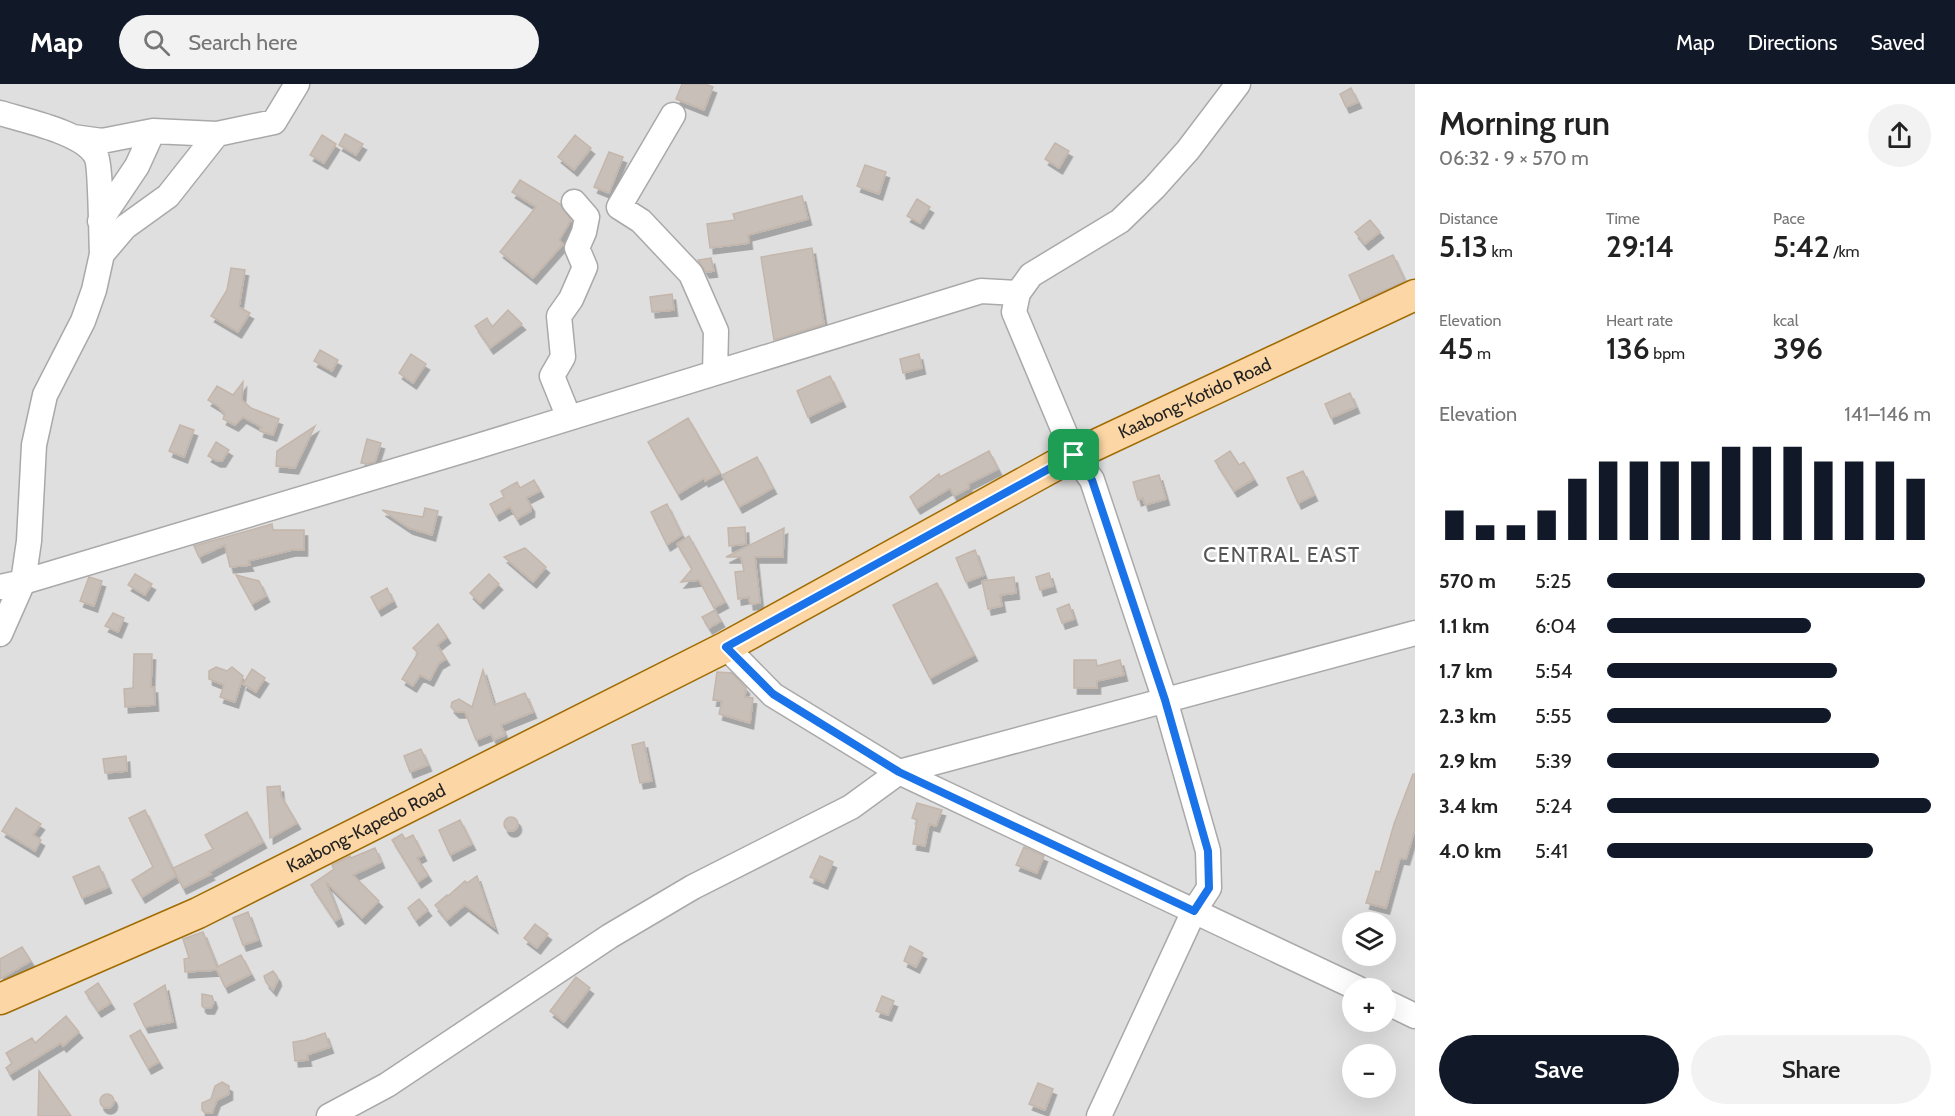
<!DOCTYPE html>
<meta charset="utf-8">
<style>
:root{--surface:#fff;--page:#f2f2f2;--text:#222;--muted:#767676;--accent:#111827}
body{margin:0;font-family:Cabin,sans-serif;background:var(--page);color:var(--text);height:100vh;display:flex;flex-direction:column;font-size:22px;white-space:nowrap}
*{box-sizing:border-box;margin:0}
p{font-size:20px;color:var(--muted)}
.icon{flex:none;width:33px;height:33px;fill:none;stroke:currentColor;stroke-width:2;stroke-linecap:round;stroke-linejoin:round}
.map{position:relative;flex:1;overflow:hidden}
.sheet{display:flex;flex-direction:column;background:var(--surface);width:540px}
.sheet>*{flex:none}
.tools{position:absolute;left:1342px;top:828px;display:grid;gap:12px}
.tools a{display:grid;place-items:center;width:54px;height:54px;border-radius:50%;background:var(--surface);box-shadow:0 6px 24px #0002;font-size:30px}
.pin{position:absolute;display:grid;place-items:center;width:51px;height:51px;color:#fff;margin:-26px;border-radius:12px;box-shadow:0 3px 9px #0006}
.round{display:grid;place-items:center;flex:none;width:63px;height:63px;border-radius:32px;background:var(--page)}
.headline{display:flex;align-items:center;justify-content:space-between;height:102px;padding:0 24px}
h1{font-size:33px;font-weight:600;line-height:45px}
.metrics{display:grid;grid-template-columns:repeat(3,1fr);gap:9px;height:102px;padding:6px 24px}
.metrics div{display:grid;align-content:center}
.metrics b{font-size:30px;font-weight:600}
.metrics small{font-size:16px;font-weight:400}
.metrics p{font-size:16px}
.chart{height:168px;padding:12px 24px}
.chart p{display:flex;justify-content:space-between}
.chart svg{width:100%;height:108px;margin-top:6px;stroke:var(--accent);stroke-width:6}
.primary-button{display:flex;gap:12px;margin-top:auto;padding:12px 24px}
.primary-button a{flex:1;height:69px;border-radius:36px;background:var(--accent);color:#fff;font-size:24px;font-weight:600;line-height:69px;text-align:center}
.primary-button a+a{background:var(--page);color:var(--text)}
ul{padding:0 24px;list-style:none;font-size:20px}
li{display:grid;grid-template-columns:96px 72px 1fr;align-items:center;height:45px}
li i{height:15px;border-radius:8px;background:var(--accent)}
header{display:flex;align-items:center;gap:36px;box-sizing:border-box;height:84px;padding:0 30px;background:var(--accent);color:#fff}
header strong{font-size:28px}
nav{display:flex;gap:33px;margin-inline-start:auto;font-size:21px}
.search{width:420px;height:54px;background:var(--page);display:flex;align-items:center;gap:15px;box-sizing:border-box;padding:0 21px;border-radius:33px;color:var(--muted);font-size:22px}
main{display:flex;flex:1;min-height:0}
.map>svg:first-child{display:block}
</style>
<header>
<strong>Map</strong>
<div class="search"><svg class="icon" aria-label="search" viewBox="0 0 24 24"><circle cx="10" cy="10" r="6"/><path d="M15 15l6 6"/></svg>Search here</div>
<nav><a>Map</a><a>Directions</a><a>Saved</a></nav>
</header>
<main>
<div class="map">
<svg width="1415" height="1032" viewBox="0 0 1415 1032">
<defs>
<filter id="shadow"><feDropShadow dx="3.5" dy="6" stdDeviation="0" flood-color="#0004"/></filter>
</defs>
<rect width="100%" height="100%" fill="#f2efe9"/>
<path fill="#e0dfdf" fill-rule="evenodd" d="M0,0H1415V1032H0ZM1353,838H1386V872H1353ZM1353,904H1386V938H1353ZM1353,970H1386V1004H1353Z"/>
<path fill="#c7bfb8" stroke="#c4b6ab" stroke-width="1.5" filter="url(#shadow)" d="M682,0H705L713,3L704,26L676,15Z
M1351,4L1358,18L1346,23L1340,10Z
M345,50L363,60L356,71L339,61Z
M322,51L336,60L324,79L310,71Z
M575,51L591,64L574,86L558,73Z
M1055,59L1069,67L1059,84L1045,75Z
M609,68L623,73L609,109L594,103Z
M865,81L886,88L879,110L857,102Z
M520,96L560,120L571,136L559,156L563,160L533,194L500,168L536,123L512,108Z
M802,112L808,135L748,151L749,159L710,164L707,140L735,136L733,130Z
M917,115L930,123L920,139L907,132Z
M1370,136L1380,148L1365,160L1355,148Z
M812,164L824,240L774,256L761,173Z
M1393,171L1405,197L1361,217L1349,191Z
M711,174L714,187L706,188L698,176Z
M231,184L245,186L239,223L250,229L238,248L211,232L227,206Z
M672,210L674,226L652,228L650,213Z
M508,226L522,240L490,264L475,242L487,234L492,243Z
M320,266L338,276L332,287L314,277Z
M411,270L426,280L413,299L399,289Z
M919,270L922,284L903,289L900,275Z
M830,292L842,317L808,333L797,307Z
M243,298L242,316L251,324L279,335L273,351L260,347L261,343L243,333L235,341L223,335L225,330L218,322L208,316L217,302L233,311Z
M1350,309L1356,323L1331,334L1325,320Z
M688,334L720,389L705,397L704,394L678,410L648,358Z
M180,341L194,346L184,373L169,367Z
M315,342L295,384L276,382L277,367Z
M367,355L381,359L375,378L367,380L361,379Z
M216,358L229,366L222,377H217L208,372Z
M989,367L998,385L968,400L969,404L954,412L950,404L917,424L910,413L939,390L940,393Z
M1230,367L1239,381L1244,378L1254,395L1234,407L1215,377Z
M757,373L773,404L739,423L722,391Z
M1303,387L1314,411L1298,419L1287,394Z
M1159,391L1166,415L1145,421L1143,414L1138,416L1133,398Z
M534,396L540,407L526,414L531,422V427L517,435L510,423L496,431L490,420L504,413L501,407L517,398L520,404Z
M667,420L682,451L667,461L651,428Z
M425,424L438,427L432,451L409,444L382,426L423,433Z
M272,440L273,446H304V466H292L248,477L250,481L230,483L225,461L199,473L194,462Z
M745,443L746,460L729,462L728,444Z
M784,444L783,473H755L760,519L750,520L749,513L738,515L735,488L744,487L741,473H726Z
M689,452L725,518L714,524L699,496L681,498L692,485L677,460Z
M525,464L546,483L533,498L504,473Z
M975,466L984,491L966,498L956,474Z
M1049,489L1053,502L1040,506L1036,493Z
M135,490L152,500L145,511L128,501Z
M489,490L499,500L480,519L470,509Z
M236,491L259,497L266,512L252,520Z
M89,493L102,497L94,522L80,517Z
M1014,493L1016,509L1000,511L1002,522L988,525L982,497Z
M937,499L974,571L930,594L893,521Z
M387,504L393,517L378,526L371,513Z
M1069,520L1074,535L1062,539L1057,525Z
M715,526L721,537L709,544L702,533Z
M113,529L124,534L118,548L105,542Z
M438,540L447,553L437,561L446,575L439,579L430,596L420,591L413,602L402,595L418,569L413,564Z
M134,570H152L151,603H154L155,621L125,623L124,605L133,604Z
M1074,576H1096L1097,582L1120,576L1124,591L1097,597V604H1074Z
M216,583L227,587L232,583L243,592L235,618L220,613L224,601L209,595V587Z
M252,585L265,594L256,608L243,600Z
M483,586L494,621L525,609L533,628L501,641L505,651L494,656L491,650L476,656L465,628H456L451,623L452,618L459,615L472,623Z
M717,588L732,589L746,604L745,613L753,614L750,639L719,630L722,617L713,616Z
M644,658L652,697L640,699L632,661Z
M421,665L428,681L410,688L404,672Z
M126,672L127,687L105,689L103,675Z
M1413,690H1415V745L1406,775L1400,774L1386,824L1366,819L1376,787L1380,788L1394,740Z
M280,702L281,712L297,739L270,754L267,703Z
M917,719L942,726L936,742L929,740L925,762L913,760L917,736L912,734Z
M16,724L41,740L33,751L41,756L35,767L2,747Z
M145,726L176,792L142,813L132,796L153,783L129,734Z
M247,728L263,758L209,788L211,790L183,804L173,784L213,765L205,751Z
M504 740a7 7 0 1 1 14 0a7 7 0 1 1-14 0Z
M460,736L472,760L450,771L439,746Z
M402,750L405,755L413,751L423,771L417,774L428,791L418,798L392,756Z
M1024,763L1044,772L1037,789L1016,781Z
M375,764L381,778L353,791L379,817L362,834L326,798L340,834L335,837L311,801L334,785L332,781L350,772L351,774Z
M820,772L833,778L824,799L810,793Z
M99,782L108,803L82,814L73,793Z
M477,792L494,843L465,821L447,836L435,821L447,811L448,812L465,797L467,799Z
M419,815L428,826L416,836L408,824Z
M248,828L258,856L243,861L233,834Z
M535,840L548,850L537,864L524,854Z
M203,848L217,883L241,871L251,890L225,903L217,886L185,888L184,875L189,874L183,855Z
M910,862L923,869L916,883L904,877Z
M22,863L31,877L0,895V875Z
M273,887L277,892L278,896L273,906L266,898L264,892Z
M576,893L590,904L564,938L550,927Z
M98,899L111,919L98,927L85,908Z
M165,901L173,938L145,943L134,920Z
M202,910L212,912L214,918L211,924H204L202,922Z
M882,912L894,917L888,931L876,927Z
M66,932L79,948L63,962L61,959L10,990L6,984L12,979L6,969L32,954L35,959Z
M140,946L159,978L148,984L130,952Z
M325,949L330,963L307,971L308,976L295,977L293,958L305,956Z
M39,987L71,1032H38Z
M222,998L229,1002V1010L217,1016L212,1029H205L202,1026V1019L211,1015L215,1002Z
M1038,999L1053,1005L1045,1026L1029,1020Z
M100 1017a7 7 0 1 1 14 0a7 7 0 1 1-14 0Z"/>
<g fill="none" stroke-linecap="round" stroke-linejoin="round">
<defs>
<path id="minor" d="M0,29C25,37 83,48 96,72C101,81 101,154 102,170
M673,31L619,123L641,137L691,190L716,247L715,289
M73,53L102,57L153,47L217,50
M100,137L137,82L153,47
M569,334L552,292L563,273L559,232L571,215L585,183L577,164L584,148L587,133L574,118
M0,503L23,498L475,363L981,207L1018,209
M0,550L23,498L29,457L34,361L45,311L83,237L94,206L102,170L125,143L168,112L217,50L274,38L297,0
M726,563L773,611L899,688L1357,904
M1386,918L1415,932
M329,1032L387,1001L610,852L693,803L851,723L899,688L1415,549
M1099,1032L1194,827L1209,804L1208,767L1165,616L1092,396L1074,371L1014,228L1018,209L1031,191L1120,137L1154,104L1188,66L1238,0"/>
<g id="major">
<path id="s1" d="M0,915L198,829L726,563L1074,371L1415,211"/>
</g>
</defs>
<use href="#minor" stroke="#a9a9a9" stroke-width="27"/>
<use href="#major" stroke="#a06b00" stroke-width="33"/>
<use href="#minor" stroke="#fff" stroke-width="24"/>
<use href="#major" stroke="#fcd6a4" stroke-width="30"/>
</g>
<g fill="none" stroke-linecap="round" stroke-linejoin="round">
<defs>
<path id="route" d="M1074,371L1092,396L1165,616L1208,767L1209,804L1194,827L899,688L773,610L726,563Z"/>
</defs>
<use href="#route" stroke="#fff" stroke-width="12"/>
<use href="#route" stroke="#1a73e8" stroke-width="8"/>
</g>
<g text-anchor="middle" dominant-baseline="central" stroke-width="5" stroke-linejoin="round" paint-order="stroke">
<g font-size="18" fill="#222" stroke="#fff">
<text stroke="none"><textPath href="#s1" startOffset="1338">Kaabong-Kotido Road</textPath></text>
<text stroke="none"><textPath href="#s1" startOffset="404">Kaabong-Kapedo Road</textPath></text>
</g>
<g font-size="21" letter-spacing="1.5" fill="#555" stroke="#fff">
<text x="1282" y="470">CENTRAL EAST</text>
</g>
</g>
</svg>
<div class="tools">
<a><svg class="icon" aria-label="layers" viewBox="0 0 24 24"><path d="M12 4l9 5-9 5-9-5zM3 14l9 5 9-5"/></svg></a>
<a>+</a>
<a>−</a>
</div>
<div class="pin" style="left:1074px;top:371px;background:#1e9e55"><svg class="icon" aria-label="arrive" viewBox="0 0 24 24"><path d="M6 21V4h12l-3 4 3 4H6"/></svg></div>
</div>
<section class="sheet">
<div class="headline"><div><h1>Morning run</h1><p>06:32 · 9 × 570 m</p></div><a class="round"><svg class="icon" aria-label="share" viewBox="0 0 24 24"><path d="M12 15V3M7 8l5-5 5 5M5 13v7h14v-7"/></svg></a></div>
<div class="metrics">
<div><p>Distance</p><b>5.13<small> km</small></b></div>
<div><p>Time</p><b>29:14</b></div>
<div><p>Pace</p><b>5:42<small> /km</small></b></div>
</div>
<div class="metrics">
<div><p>Elevation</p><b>45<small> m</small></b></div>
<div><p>Heart rate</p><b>136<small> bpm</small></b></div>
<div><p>kcal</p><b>396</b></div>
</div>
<div class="chart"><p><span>Elevation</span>141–146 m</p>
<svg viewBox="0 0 160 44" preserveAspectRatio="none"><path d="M5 44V32M15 44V38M25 44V38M35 44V32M45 44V19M55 44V12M65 44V12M75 44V12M85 44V12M95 44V6M105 44V6M115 44V6M125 44V12M135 44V12M145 44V12M155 44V19"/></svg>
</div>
<ul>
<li><b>570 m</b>5:25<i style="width:98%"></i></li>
<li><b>1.1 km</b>6:04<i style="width:63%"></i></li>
<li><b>1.7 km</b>5:54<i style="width:71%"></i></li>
<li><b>2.3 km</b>5:55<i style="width:69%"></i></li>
<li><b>2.9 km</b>5:39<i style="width:84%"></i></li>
<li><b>3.4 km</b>5:24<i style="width:100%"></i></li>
<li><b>4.0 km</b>5:41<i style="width:82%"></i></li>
</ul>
<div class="primary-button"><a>Save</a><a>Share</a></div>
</section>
</main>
